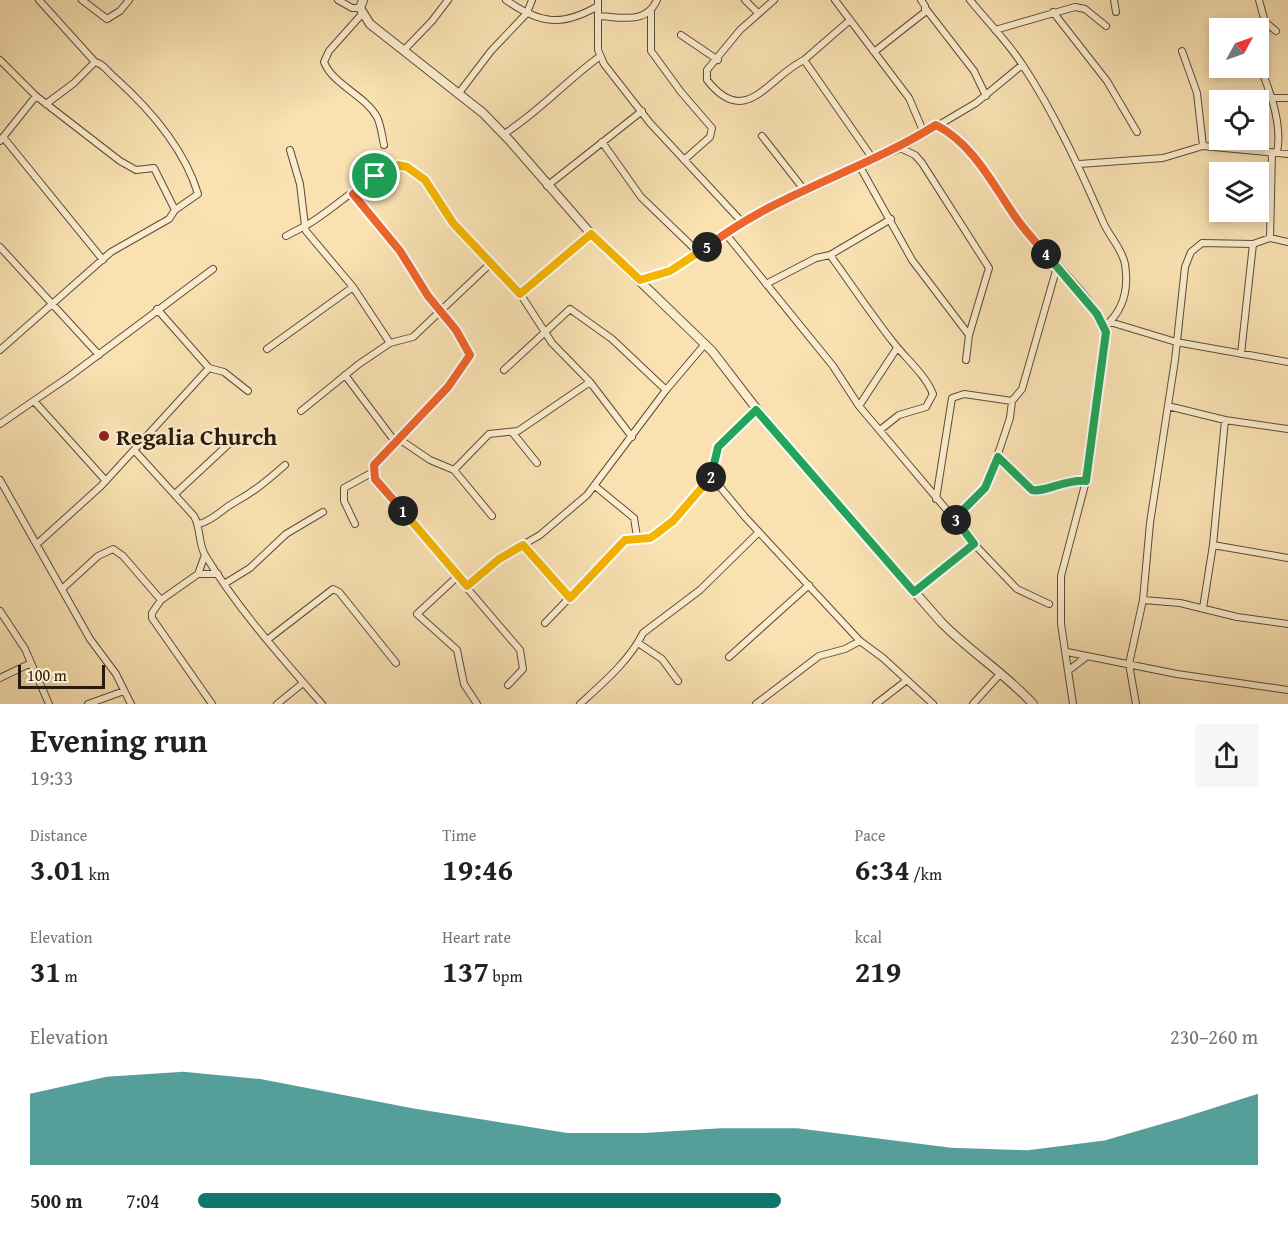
<!DOCTYPE html>
<meta charset="utf-8">
<style>
:root{--surface:#fff;--page:#f6f6f6;--text:#222;--muted:#767676;--accent:#0f766e}
body{margin:0;font-family:"Gentium Book Plus",serif;background:var(--page);color:var(--text);height:100vh;display:flex;flex-direction:column;font-size:22px;white-space:nowrap}
*{box-sizing:border-box;margin:0}
p{font-size:20px;color:var(--muted)}
.icon{flex:none;width:33px;height:33px;fill:none;stroke:currentColor;stroke-width:2;stroke-linecap:round;stroke-linejoin:round}
.map{position:relative;height:704px;overflow:hidden}
.details{display:flex;flex-direction:column;background:var(--surface);flex:1}
.details>*{flex:none}
.needle{width:39px;rotate:50deg}
.controls{position:absolute;left:1209px;top:18px;display:grid;gap:12px}
.controls a{display:grid;place-items:center;width:60px;height:60px;border-radius:0px;background:var(--surface);box-shadow:0 3px 9px #0003;font-size:30px}
.scale{position:absolute;left:18px;bottom:15px;width:87px;box-sizing:border-box;padding-left:6px;border:3px solid #281b0e;border-top:0;font-size:16px;line-height:21px;white-space:nowrap;color:#281b0e;-webkit-text-stroke:4px #fbeccd;paint-order:stroke}
.pin{position:absolute;display:grid;place-items:center;width:51px;height:51px;color:#fff;margin:-26px;border:3px solid #fff;border-radius:50%;box-shadow:0 2px 6px #0007}
.km{position:absolute;width:30px;height:30px;margin:-15px;border-radius:50%;background:#222;color:#fff;font-size:16px;line-height:30px;text-align:center}
.round{display:grid;place-items:center;flex:none;width:63px;height:63px;border-radius:0px;background:var(--page)}
.overview{display:flex;align-items:center;justify-content:space-between;height:102px;padding:0 30px}
h1{font-size:33px;font-weight:600;line-height:45px}
.figures{display:grid;grid-template-columns:repeat(3,1fr);gap:9px;height:102px;padding:6px 30px}
.figures div{display:grid;align-content:center}
.figures b{font-size:30px;font-weight:600}
.figures small{font-size:16px;font-weight:400}
.figures p{font-size:16px}
.chart{height:168px;padding:12px 30px}
.chart p{display:flex;justify-content:space-between}
.chart svg{width:100%;height:108px;margin-top:6px;fill:var(--accent);opacity:.7}
ul{padding:0 30px;list-style:none;font-size:20px}
li{display:grid;grid-template-columns:96px 72px 1fr;align-items:center;height:45px}
li i{height:15px;border-radius:8px;background:var(--accent)}
.map>svg:first-child{display:block}
</style>
<div class="map">
<svg width="1288" height="704" viewBox="0 0 1288 704">
<rect width="100%" height="100%" fill="#f9e1b2"/>
<filter id="stains"><feTurbulence type="fractalNoise" baseFrequency=".00333" numOctaves="4"/><feColorMatrix values="0 0 0 0 .2 0 0 0 0 .09 0 0 0 0 .02 0 0 0 .5 -.17"/></filter>
<radialGradient id="worn" r=".72"><stop offset=".6" stop-color="#630" stop-opacity="0"/><stop offset="1" stop-color="#630" stop-opacity=".3"/></radialGradient>
<g fill="none" stroke-linecap="round" stroke-linejoin="round">
<defs>
<path id="minor" d="M82,0L107,19L120,11L129,0
M338,0L352,8H360
M506,0C540,24 562,27 598,6
M598,0V50L604,64L650,123L741,221
M745,0L758,13
M774,0L740,30L707,70V80C746,130 768,77 804,60L873,159
M835,0L909,98L924,133
M970,0C987,21 1007,41 1022,64C1055,114 1080,169 1104,224C1110,237 1122,249 1125,264C1129,289 1124,310 1105,326
M1114,0L1116,12
M1259,0L1265,22L1276,31
M926,9L974,71L986,96
M651,12V51L681,92L712,128L710,137L684,160
M1053,12L1107,81L1137,132
M362,14L329,51L324,62C333,85 365,95 377,117C381,125 382,136 384,145
M598,16C621,17 646,25 657,0
M995,30L1075,7L1085,9L1106,26
M681,35L718,60
M405,49L432,21L448,0
M1182,51L1197,93L1203,146
M874,52L925,12V6L921,0
M0,60L36,96L120,161L136,170L154,168L175,210
M804,60L850,20
M1258,62C1269,88 1283,124 1277,152
M459,93L491,51L527,13L532,0
M1273,98H1288
M46,104L74,83L95,62
M936,125C976,145 993,190 1020,223C1040,249 1099,302 1106,332L1086,481L1061,576V624L1073,704
M504,134C539,112 566,81 599,57
M762,136L805,191
M3,137L103,260
M0,141L36,96
M602,142L641,197L699,253
M900,148L915,155L922,163L989,268L969,335L966,360
M1079,164L1163,158L1203,146L1288,154
M859,165L912,260L969,335
M547,186L642,111
M353,194L400,251L428,296L456,330L470,355L448,387L374,465V479L520,650L523,669L508,685
M725,233L833,366L859,406L973,541L974,544L913,592
M286,236L305,226L300,184L290,150
M1270,238L1272,152
M0,247L99,355
M830,255L891,219
M1057,267L1022,389L1012,401L1010,418L997,457L1032,490C1043,493 1066,479 1086,481
M640,280L678,266L741,221L900,148L976,103L1022,65
M766,284L816,258L830,255C851,284 871,314 893,342C906,359 925,374 933,394L926,407L899,415L880,430
M520,294L591,234
M157,309L209,368L224,372L248,391
M1110,322L1176,342L1288,362
M390,343L353,287L306,231L305,226C332,212 376,167 402,165L425,180L453,223L519,292L552,343L590,382L632,437
M267,349L353,287
M0,350L111,252L169,219L175,210L198,194C184,147 149,108 113,76C107,71 104,64 95,62L39,0
M1241,354L1253,244
M504,370L570,309L612,339L666,390
M345,375L396,443
M34,401L106,481
M859,406L897,348
M1168,406L1225,420L1213,545L1203,608
M756,410L718,447L711,476L745,517L860,641L883,658L933,704
M301,411L359,364L390,343L413,337L491,263
M1225,420L1288,429
M0,424L70,376L213,269
M512,432L537,463
M399,439L430,460L454,470L489,434L518,431L590,382
M134,450L194,516C201,528 198,543 205,555C238,609 280,656 322,704
M454,470L492,516
M0,480L90,639L116,674L131,704
M595,486L634,518L637,537
M175,494L232,441
M936,499L952,398L964,394L1012,401
M954,519L982,491L997,457
M199,524C214,520 222,509 235,502C254,492 269,479 285,465
M355,524L344,501V488L373,472
M37,544L101,486L209,368
M974,544L1017,589L1049,604
M523,545L570,598
M1213,545L1288,558
M205,555L198,574L161,600L152,613V618L212,704
M198,574H218
M458,576L417,614L457,650L464,684L477,704
M224,584L250,568L286,534L323,512
M467,586L499,559L540,535L587,495L666,390L705,344
M62,589L98,556L113,549L123,556L161,600
M1143,600L1180,603L1237,617L1288,624
M0,611L25,649L49,704
M545,623L625,540C634,536 643,541 652,536C677,524 695,497 711,476
M267,640L333,589L339,592L396,663
M638,643L662,659L678,681
M1067,652L1177,674L1288,690
M729,657L809,585
M1069,670L1086,657
M0,678L31,663
M88,704L124,691
M277,704L303,683
M580,704C603,683 630,660 643,633L700,590L759,532
M756,704L819,656L845,649L860,641
M876,704L907,680
M973,704L1001,673
M1136,704L1129,664L1143,600L1150,523L1175,360L1185,267L1191,252L1202,243L1253,244L1270,238L1288,242"/>
<path id="tertiary" d="M363,0L360,8L370,24L483,113L511,142L591,234L712,351L776,434L941,622C970,652 1005,673 1033,704"/>
</defs>
<use href="#minor" stroke="#5c4c37" stroke-width="8"/>
<use href="#tertiary" stroke="#5c4c37" stroke-width="10"/>
<use href="#minor" stroke="#fbeccd" stroke-width="6"/>
<use href="#tertiary" stroke="#fbeccd" stroke-width="8"/>
</g>
<g fill="none" stroke-linecap="round" stroke-linejoin="round">
<defs>
<path id="split-1" d="M375,176L353,194L400,251L428,296L456,330L470,355L448,387L374,465L375,479L403,511"/>
<path id="split-2" d="M403,511L467,586L499,559L523,545L570,598L625,540L650,538L656,534L673,521L711,477"/>
<path id="split-3" d="M711,477L718,447L756,410L914,592L974,544L956,520"/>
<path id="split-4" d="M956,520L954,519L985,488L998,457L1032,490C1043,493 1066,479 1086,481L1106,332L1097,314L1046,254"/>
<path id="split-5" d="M707,247C776,193 863,171 936,125C972,143 992,183 1014,215C1023,229 1035,241 1046,254"/>
<path id="split-6" d="M375,176L398,165L407,167L425,180L453,223L520,294L591,234L640,280L670,271L707,247"/>
</defs>
<use href="#split-1" stroke="#fff" stroke-width="12"/>
<use href="#split-2" stroke="#fff" stroke-width="12"/>
<use href="#split-3" stroke="#fff" stroke-width="12"/>
<use href="#split-4" stroke="#fff" stroke-width="12"/>
<use href="#split-5" stroke="#fff" stroke-width="12"/>
<use href="#split-6" stroke="#fff" stroke-width="12"/>
<use href="#split-1" stroke="#f0652b" stroke-width="8"/>
<use href="#split-2" stroke="#f5b400" stroke-width="8"/>
<use href="#split-3" stroke="#22a559" stroke-width="8"/>
<use href="#split-4" stroke="#22a559" stroke-width="8"/>
<use href="#split-5" stroke="#f0652b" stroke-width="8"/>
<use href="#split-6" stroke="#f5b400" stroke-width="8"/>
</g>
<circle fill="#8f2418" stroke="#fbeccd" stroke-width="2" cx="104" cy="436" r="6"/>
<g text-anchor="middle" dominant-baseline="central" stroke-width="4.5" stroke-linejoin="round" paint-order="stroke">
<g font-size="24" font-weight="bold" fill="#281b0e" stroke="#fbeccd" text-anchor="start">
<text x="116" y="436">Regalia Church</text>
</g>
</g>
<rect width="100%" height="100%" filter="url(#stains)"/>
<rect width="100%" height="100%" fill="url(#worn)"/>
</svg>
<div class="controls">
<a><svg class="needle" viewBox="-14 -14 28 28"><path d="M0-13l5 13h-10z" fill="#e53935"/><path d="M0 13l5-13h-10z" fill="#767676"/></svg></a>
<a><svg class="icon" aria-label="locate" viewBox="0 0 24 24"><circle cx="12" cy="12" r="6"/><path d="M12 2v4M12 18v4M2 12h4M18 12h4"/></svg></a>
<a><svg class="icon" aria-label="layers" viewBox="0 0 24 24"><path d="M12 4l9 5-9 5-9-5zM3 14l9 5 9-5"/></svg></a>
</div>
<div class="scale">100 m</div>
<div class="pin" style="left:375px;top:176px;background:#1e9e55"><svg class="icon" aria-label="arrive" viewBox="0 0 24 24"><path d="M6 21V4h12l-3 4 3 4H6"/></svg></div>
<b class="km" style="left:403px;top:511px">1</b>
<b class="km" style="left:711px;top:477px">2</b>
<b class="km" style="left:956px;top:520px">3</b>
<b class="km" style="left:1046px;top:254px">4</b>
<b class="km" style="left:707px;top:247px">5</b>
</div>
<section class="details">
<div class="overview"><div><h1>Evening run</h1><p>19:33</p></div><a class="round"><svg class="icon" aria-label="share" viewBox="0 0 24 24"><path d="M12 15V3M7 8l5-5 5 5M5 13v7h14v-7"/></svg></a></div>
<div class="figures">
<div><p>Distance</p><b>3.01<small> km</small></b></div>
<div><p>Time</p><b>19:46</b></div>
<div><p>Pace</p><b>6:34<small> /km</small></b></div>
</div>
<div class="figures">
<div><p>Elevation</p><b>31<small> m</small></b></div>
<div><p>Heart rate</p><b>137<small> bpm</small></b></div>
<div><p>kcal</p><b>219</b></div>
</div>
<div class="chart"><p><span>Elevation</span>230–260 m</p>
<svg viewBox="0 0 160 44" preserveAspectRatio="none"><path d="M0 44V15L10 8L20 6L30 9L40 15L50 21L60 26L70 31L80 31L90 29L100 29L110 33L120 37L130 38L140 34L150 25L160 15V44z"/></svg>
</div>
<ul>
<li><b>500 m</b>7:04<i style="width:55%"></i></li>
</ul>
</section>
